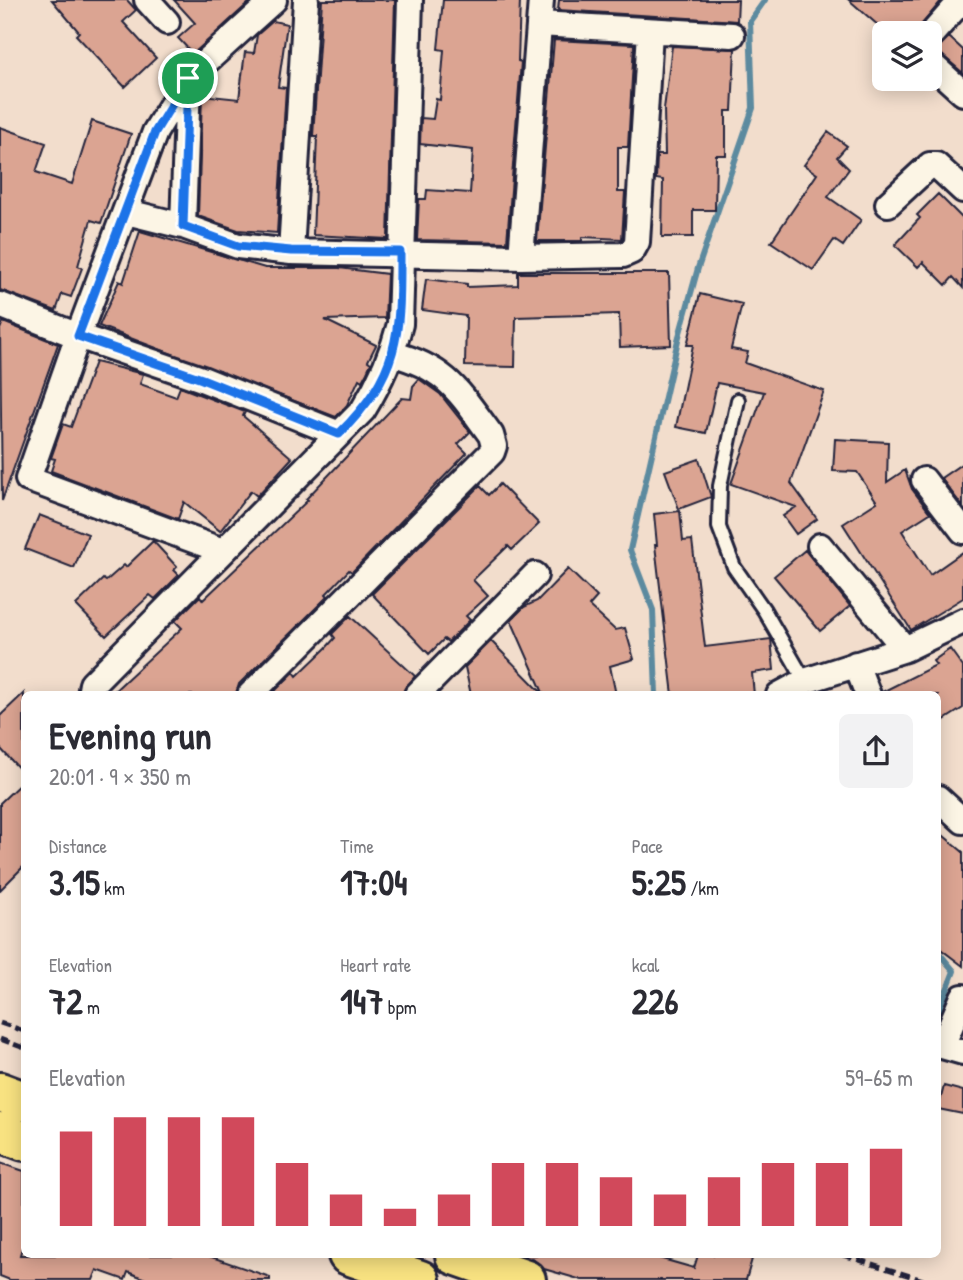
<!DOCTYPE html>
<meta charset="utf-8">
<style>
:root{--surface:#fff;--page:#f2f2f3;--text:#2b2b33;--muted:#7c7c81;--accent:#d1495b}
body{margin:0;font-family:"Patrick Hand",sans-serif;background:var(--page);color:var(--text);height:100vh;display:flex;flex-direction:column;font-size:26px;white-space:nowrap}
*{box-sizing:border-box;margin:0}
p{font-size:23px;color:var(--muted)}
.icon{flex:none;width:38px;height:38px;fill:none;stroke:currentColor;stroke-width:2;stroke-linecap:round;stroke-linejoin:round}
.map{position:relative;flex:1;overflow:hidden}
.panel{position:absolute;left:21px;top:691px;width:920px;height:567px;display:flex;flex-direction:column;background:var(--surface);border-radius:10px;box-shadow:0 4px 18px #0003}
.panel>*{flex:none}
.tools{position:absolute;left:872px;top:21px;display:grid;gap:14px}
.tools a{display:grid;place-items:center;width:70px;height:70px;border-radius:10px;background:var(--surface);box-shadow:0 4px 18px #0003;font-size:35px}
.pin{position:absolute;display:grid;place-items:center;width:60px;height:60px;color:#fff;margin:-30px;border:4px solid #fff;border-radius:50%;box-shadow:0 2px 7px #0007}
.round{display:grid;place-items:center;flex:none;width:74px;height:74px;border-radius:10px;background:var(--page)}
.headline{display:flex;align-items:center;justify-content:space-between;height:119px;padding:0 28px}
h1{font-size:38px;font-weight:700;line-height:52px}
.metrics{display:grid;grid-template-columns:repeat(3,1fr);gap:10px;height:119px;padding:7px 28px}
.metrics div{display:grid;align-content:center}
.metrics b{font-size:35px;font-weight:700}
.metrics small{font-size:19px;font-weight:400}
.metrics p{font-size:19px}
.chart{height:196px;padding:14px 28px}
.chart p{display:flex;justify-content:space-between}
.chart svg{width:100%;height:126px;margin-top:7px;stroke:var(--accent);stroke-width:6}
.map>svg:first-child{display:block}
</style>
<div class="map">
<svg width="963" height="1280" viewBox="0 0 963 1280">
<rect width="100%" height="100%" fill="#f2ddcc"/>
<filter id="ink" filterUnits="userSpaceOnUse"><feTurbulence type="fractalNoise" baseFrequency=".0143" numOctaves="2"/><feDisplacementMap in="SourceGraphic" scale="14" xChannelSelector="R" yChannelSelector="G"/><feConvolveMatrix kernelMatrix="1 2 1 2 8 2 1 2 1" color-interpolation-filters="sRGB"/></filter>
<g filter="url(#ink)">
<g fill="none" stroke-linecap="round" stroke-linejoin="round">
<path stroke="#5c8a9f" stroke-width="6" d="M656,695L653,610L630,550L678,340L698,268L753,108L750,21L765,0
M938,952L954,971L938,1013"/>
</g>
<path fill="#dba492" stroke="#22223b" stroke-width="2" d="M52,0H127L136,10L123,22L156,58L125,87L76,35L79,32Z
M174,0H252L193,54L178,38L195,23Z
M322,0H395L388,239L313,235L317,136H313Z
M443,0H520L518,61L521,62L507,242L417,240L419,199H426L427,190L470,193L473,150L420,144L421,118L433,119L436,99L440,100L444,50L438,49Z
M559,0H738L737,21L558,10Z
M849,0H942L915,33H887Z
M273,21L287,24L278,87L286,88L277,233L238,230L198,216L202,95L239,99L245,52L254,53L257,35Z
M949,37L963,50V73L936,50Z
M554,40L634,44L628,147H618V192H625L622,239L582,237V241H537Z
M672,46L735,49L732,111H726V155H716L715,210H693V237H662L663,180L656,179L657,155H665L664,109Z
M92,121L131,134L101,223L91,220L78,266L82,268L71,297L62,294L56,311L0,290V127L46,143L36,172L72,184Z
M828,132L847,146L837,157L849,169L828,197L861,220L843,246L834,240L813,270L771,242L817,174L804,165Z
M938,194L963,219V288L953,277L946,285L923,262L918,267L895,245L920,218L917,215Z
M140,231L265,268H339L387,274L385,318L325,320L376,345L368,361L371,363L367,372L362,381L359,379L347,405L336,417L99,326L119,281L123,283Z
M518,273H669L671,345L620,347L619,314L516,317L515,367L465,366L466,316L422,310L426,279L467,284V287L518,285Z
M700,294L742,304L731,349L748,352L745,363L824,391L791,483L817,519L796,534L783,516L796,507L731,484L764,392L717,383L706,433L676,427L693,345H687Z
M3,322L58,344L2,501L0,329Z
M95,362L143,374L140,384L176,397L180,387L245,412L243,416L292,458L257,496L251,491L220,531L184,502L178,519L51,471L55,459L51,458L63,424L71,427Z
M419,379L440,394L470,432L458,444L467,453L352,572L349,570L326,594L328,596L239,684L236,695H110L182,628L175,621L200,596L203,600L308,500L306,499L402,398L411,399L413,386Z
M835,439L888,442L887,482L905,470L912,489L930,513L902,531L930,575L963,552V598L911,630L843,524L877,502L857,472L833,471Z
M699,459L711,497L679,509L665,471Z
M963,463V507L941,478Z
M500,484L539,524L512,550L508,546L473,580L488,596L466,616L470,620L448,642L444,639L429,654L372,594L480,486L489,495Z
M680,511L683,541L692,540L705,647L771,639L774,670L752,673L754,695H673L655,545H657L654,514Z
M39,515L88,534L74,568L25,549Z
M153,541L177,567L174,570L179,575L155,599L150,595L106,636L76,605L103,579L106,581L124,565L126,567Z
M805,550L850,606L820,631L774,576Z
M568,569L597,597L589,606L615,630L625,628L634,659L610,666L616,695H471L465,667L491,641L544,695L511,620L524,607L537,601Z
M350,616L415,676L403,692L399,695H275L273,693L294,672L297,676L326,648L335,638L332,634Z
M950,649L963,667V708L938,724V695H883L882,692L936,665L933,661Z
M24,693V774L0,748V716Z
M24,780V866L0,890V803Z
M938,831L963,852V966L938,947Z
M944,1086L963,1091V1114L938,1109Z
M0,1163L24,1171V1241L20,1255H206L270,1277V1280H148L128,1272L125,1280L97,1270L93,1280H10L0,1276Z
M520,1255H660L659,1258L694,1268L698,1255H739L752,1259L746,1280H582L544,1269L534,1260Z"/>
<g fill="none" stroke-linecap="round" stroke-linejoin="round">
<defs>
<path id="lane" d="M738,400L720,486L719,527L734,567L764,610L805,681"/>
<path id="street" d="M147,0L167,22
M539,24L732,35
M929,37L962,0
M929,62L963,93
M888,204L930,165H936L963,190
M127,212L183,226L238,246L291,252L521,257L623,255L632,251L637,242L650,32
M183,226L188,80
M291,252L306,0
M521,257L541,0
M0,305L78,336L155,132L188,78L274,0
M924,480L963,531
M820,546L905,649
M223,551L28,479L78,336L202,379L339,434
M856,664L868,695
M90,695L92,684L363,410C380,382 392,356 400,324L410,0
M250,695L492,452L494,446L491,435C459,392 447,368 393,354
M417,695L535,575
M779,695L805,681L905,649L963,621
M938,798L963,821
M963,997L942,1046L963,1052"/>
<path id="highway" d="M0,1092L24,1101
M0,1132L24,1141
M348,1255L420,1280
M455,1255L526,1280"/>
</defs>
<use href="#lane" stroke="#22223b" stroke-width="18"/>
<use href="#street" stroke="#22223b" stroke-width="30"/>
<use href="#highway" stroke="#22223b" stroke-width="44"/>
<use href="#lane" stroke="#fcf5e5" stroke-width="12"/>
<use href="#street" stroke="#fcf5e5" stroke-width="24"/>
<use href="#highway" stroke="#f8e281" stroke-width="38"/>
<path stroke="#22223b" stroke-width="5" stroke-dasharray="10 5" stroke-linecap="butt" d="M0,1023L24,1031
M0,1039L24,1048
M843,1255L923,1280"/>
</g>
</g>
<g fill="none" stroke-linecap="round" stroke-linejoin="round" filter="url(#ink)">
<defs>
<path id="route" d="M188,78L183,226L238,246L291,251L400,252C400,334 401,372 339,434L202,379L78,336L155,132Z"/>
</defs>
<use href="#route" stroke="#fff" stroke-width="14"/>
<use href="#route" stroke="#1a73e8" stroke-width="9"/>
</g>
</svg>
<div class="tools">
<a><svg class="icon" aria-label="layers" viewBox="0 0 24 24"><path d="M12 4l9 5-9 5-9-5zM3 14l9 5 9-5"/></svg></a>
</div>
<div class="pin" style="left:188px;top:78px;background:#1e9e55"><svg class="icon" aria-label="arrive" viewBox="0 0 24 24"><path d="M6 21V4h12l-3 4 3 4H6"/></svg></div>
<section class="panel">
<div class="headline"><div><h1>Evening run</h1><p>20:01 · 9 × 350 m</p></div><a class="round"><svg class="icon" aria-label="share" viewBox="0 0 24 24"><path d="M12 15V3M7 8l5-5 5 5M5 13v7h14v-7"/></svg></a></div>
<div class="metrics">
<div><p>Distance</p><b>3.15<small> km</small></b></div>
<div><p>Time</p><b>17:04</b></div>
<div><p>Pace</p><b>5:25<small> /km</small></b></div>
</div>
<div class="metrics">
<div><p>Elevation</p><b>72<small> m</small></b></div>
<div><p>Heart rate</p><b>147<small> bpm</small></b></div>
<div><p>kcal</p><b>226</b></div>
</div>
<div class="chart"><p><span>Elevation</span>59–65 m</p>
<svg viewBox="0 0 160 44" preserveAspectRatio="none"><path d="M5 44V11M15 44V6M25 44V6M35 44V6M45 44V22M55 44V33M65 44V38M75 44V33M85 44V22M95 44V22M105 44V27M115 44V33M125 44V27M135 44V22M145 44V22M155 44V17"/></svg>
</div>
</section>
</div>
